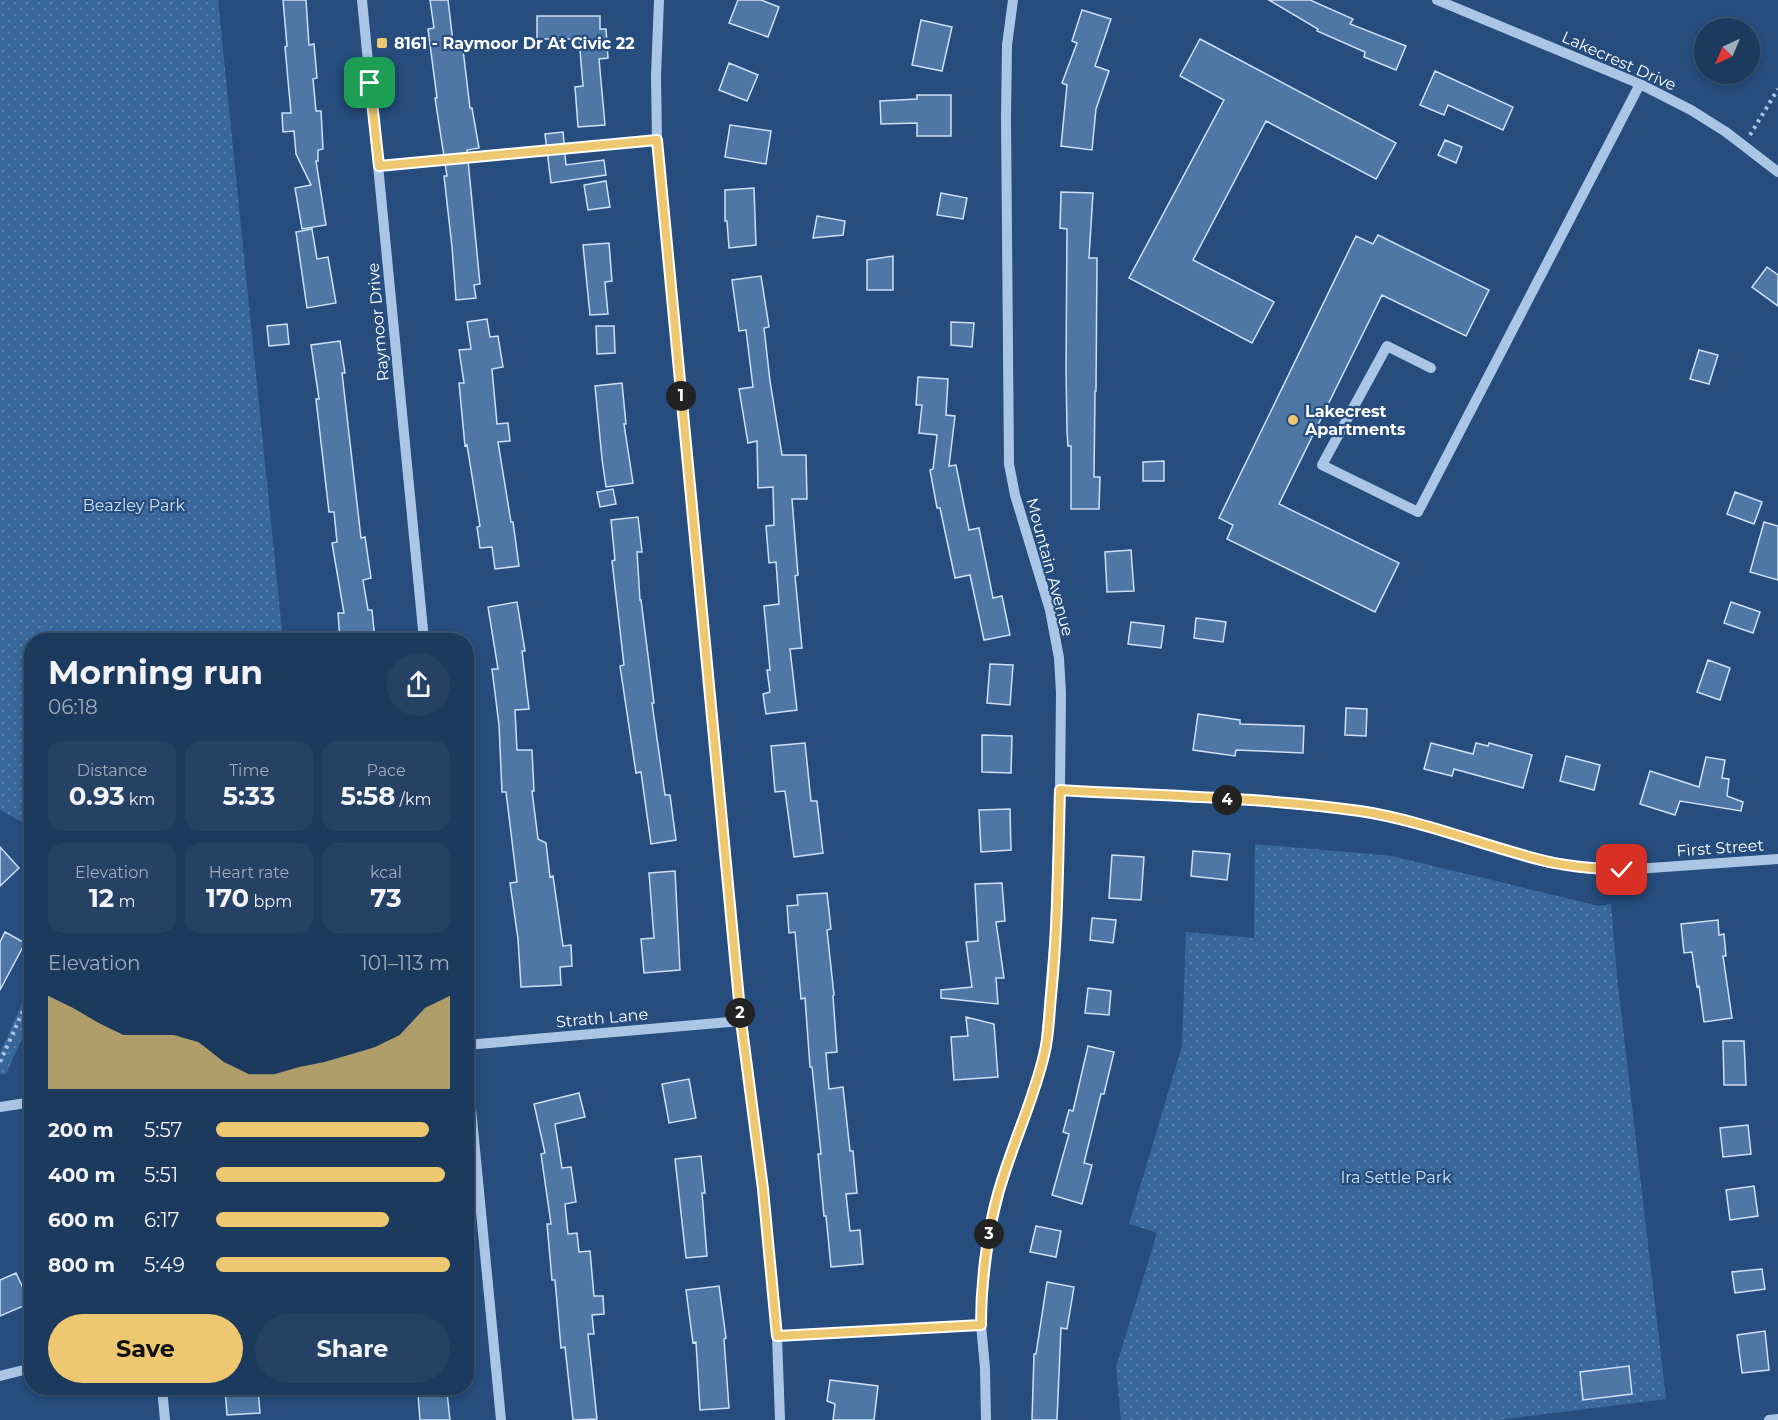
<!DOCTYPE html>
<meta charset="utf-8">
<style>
:root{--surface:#1c3a5e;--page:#254164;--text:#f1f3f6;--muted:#a0adbc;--line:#3a5473;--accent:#eec870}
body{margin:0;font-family:Montserrat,sans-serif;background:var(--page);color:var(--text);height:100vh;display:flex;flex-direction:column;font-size:22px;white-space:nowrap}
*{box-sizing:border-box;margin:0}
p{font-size:20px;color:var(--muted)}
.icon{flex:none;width:33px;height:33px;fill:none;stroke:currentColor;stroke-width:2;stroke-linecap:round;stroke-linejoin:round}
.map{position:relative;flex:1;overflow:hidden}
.panel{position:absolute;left:24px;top:633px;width:450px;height:762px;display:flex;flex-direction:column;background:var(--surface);border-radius:24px;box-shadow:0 3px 9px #0003,0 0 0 2px var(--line)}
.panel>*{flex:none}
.needle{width:39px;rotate:224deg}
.controls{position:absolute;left:1694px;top:18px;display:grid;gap:12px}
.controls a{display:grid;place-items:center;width:66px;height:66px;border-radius:50%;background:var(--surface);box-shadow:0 3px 9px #0003,0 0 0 2px var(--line);font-size:30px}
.pin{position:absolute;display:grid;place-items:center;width:51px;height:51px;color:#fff;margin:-26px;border-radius:12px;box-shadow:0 3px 9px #0006}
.km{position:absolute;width:30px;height:30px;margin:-15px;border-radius:50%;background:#222;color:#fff;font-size:16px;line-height:30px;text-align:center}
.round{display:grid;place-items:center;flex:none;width:63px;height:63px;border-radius:32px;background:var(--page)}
.overview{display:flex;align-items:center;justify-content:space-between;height:102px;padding:0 24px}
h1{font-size:33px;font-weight:700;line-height:45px}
.figures{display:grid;grid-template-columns:repeat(3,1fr);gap:9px;height:102px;padding:6px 24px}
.figures div{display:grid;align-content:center;border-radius:15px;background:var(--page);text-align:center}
.figures b{font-size:26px;font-weight:700}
.figures small{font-size:16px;font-weight:400}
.figures p{font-size:16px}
.chart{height:168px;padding:12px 24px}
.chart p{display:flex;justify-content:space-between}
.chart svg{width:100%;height:108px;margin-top:6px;fill:var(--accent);opacity:.7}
.primary-button{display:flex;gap:12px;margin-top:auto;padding:12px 24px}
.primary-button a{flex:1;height:69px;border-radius:36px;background:var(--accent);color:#111;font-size:24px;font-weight:700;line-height:69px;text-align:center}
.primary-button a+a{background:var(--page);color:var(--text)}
ul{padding:0 24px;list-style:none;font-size:20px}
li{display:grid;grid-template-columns:96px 72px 1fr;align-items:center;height:45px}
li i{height:15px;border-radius:8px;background:var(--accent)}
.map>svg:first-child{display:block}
</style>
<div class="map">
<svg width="1778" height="1420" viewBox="0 0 1778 1420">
<defs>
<pattern id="park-dots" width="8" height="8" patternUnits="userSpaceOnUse" patternTransform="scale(1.5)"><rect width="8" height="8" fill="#39679b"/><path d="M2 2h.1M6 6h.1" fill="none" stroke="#577eaa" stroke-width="1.8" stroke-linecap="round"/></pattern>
</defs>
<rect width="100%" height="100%" fill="#264d7d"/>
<path fill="url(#park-dots)" d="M0,0H218L283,640H32L31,827L0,810Z
M1255,844L1392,856L1599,906L1611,904L1617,976L1666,1399L1497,1420H1121L1116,1367L1157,1233L1129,1224L1182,1046L1186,932L1254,938Z
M31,983V1018L6,1074H0V1053Z"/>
<path fill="#4e77a6" stroke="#cee0f4" stroke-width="1.5" d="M283,0H306L309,45L314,44L317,78L313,79L316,111H321L323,149L318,150V161H316L326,225L302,229L295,188L311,185L296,154L294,131L283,132L282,113H291L285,47L287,46Z
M430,0H448L453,42L462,41L470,108H472L479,148L467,150L480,284L474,285L476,298L456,300L452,247L444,176H447L435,98H437L428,29L434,28Z
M738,0H761L779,7L768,37L729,23Z
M1269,0H1310L1353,19L1350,24L1406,46L1396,70L1364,57L1365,52L1317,31L1318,29Z
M1082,10L1111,19L1095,66L1109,71L1096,109L1092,150L1061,146L1067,85L1062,83L1077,43L1072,41Z
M537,16H600V29H606L608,58L599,59L605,125L578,127L575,87L583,86L579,39H537Z
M921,20L952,27L942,71L912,65Z
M1200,39L1396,143L1376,179L1266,121L1193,260L1274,302L1252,343L1129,278L1224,100L1180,76Z
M729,63L758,75L747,101L719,90Z
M1435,71L1513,107L1503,130L1448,105L1444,115L1420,105Z
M917,95H951V136H917V123L881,124L880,101L917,99Z
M730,125L771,131L766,164L725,157Z
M563,132L566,165L604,160L606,175L551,183L545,134Z
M1445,140L1462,147L1456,163L1438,155Z
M606,181L610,207L588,210L584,185Z
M754,188L756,245L729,248L727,221H725V190Z
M1061,192L1093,193L1089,258H1097L1096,391H1095L1094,477H1100L1099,509H1071V446H1068L1067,432L1066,369L1067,229L1060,228Z
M941,193L967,198L963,219L937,215Z
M817,216L845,221L843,235L813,238Z
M312,229L317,259L328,257L336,303L307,308L296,232Z
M1378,235L1489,290L1466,336L1382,295L1279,504L1399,563L1375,612L1227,539L1233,525L1219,518L1356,236L1373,244Z
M609,243L612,281L605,282L608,314L590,315L583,245Z
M893,256V290H867V260Z
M1767,267L1778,275V306L1752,287Z
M761,276L769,327L764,328L770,381L782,455H806L807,499H792L798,575L795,576L802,648L790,649L797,710L766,714L763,694L770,692L767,670H770L764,606L779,604L776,562L769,563L766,526L774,525L773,487L758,488L757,441L748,443L739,389L753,387L746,330L739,331L732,280Z
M487,319L490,337L498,336L503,367L492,369L497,424L508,423L510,441L498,442L511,522H513L519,566L495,569L492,547L480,548L477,527L480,526L467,445L465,446L459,383H464L459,350L471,349L467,322Z
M951,322L974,323L972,347L951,345Z
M287,324L289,344L269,346L267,326Z
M596,326H614L615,353L597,354Z
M340,341L345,373H342L361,538L365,537L371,578L363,580L368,610H372L375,640H340L338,613H344L332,543L337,542L334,512H329L316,399H319L311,345Z
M1699,350L1718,355L1709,384L1690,379Z
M918,377L948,379L946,415L955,416L949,466L956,465L969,530L979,528L993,598L1002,596L1010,635L984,640L970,575L955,578L940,508H937L930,470L933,469L937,435L919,433L922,405H916Z
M622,383L626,424H624L633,483L606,487L602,459L595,386Z
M1164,461V481H1143V462Z
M613,489L616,504L600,507L597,492Z
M1735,492L1762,502L1754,524L1727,514Z
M638,517L642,552H637L640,600H641L654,703H652L665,795H670L676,840L651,844L641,772L636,773L620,666L624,665L612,561L615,560L611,520Z
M1764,522L1778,526V580L1750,572Z
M1131,550L1134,591L1107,592L1105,552Z
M517,602L525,651H522L529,709L515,710L517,750H532L534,791H532L538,839L546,843L550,877L553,876L563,946L571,945L572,966L560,967L561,985L521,987L518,939L510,883L517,882L506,792H502L499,725L492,669H498L488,607Z
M1731,602L1760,612L1753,633L1724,623Z
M1196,618L1226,622L1223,642L1194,638Z
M1131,622L1164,626L1161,648L1128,644Z
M1708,660L1730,668L1720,700L1697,692Z
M990,664L1013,665L1010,705L987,703Z
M1346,708L1367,709L1366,736L1345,735Z
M1198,714L1240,720V724L1304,726L1303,753L1236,750L1235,756L1193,750Z
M982,735L1012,736L1011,773L982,772Z
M805,743L811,801H817L823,853L794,857L785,791L775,792L771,746Z
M1431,743L1473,754L1476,743L1488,746L1489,743L1532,755L1523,788L1454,769L1452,776L1424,769Z
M1566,756L1600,765L1594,790L1560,781Z
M1706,757L1725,760L1722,778L1729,779L1727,796L1743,802L1741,811L1680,801L1675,815L1640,804L1650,771L1699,787Z
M1010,809L1011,850L981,852L979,810Z
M0,847L19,868L0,886Z
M1193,851L1230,854L1227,880L1191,876Z
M1112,855L1144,857L1141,900L1109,898Z
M675,871L680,970L644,973L641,939L654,938L649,873Z
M1002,883L1005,921L996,922L1004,978H996L998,1004L941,998V990L972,987L966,942L978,941L975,884Z
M827,893L831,929L827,930L834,995L833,996L837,1052L826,1053L829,1089L843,1087L850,1151H853L857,1193L846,1194L850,1231L860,1230L863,1264L831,1267L826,1216H824L818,1154H821L812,1067H810L805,998L801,999L795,932L789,933L787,906L798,905L797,895Z
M1092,918L1116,920L1113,943L1090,940Z
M1718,920L1719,935L1724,934L1726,956H1723L1732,1018L1704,1022L1699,986L1697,987L1692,952L1684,953L1681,924Z
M5,932L25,943L0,990V942Z
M1088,988L1111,991L1109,1015L1085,1013Z
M966,1017L994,1024L998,1077L954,1080L951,1037L968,1036Z
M1723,1041H1744L1746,1085H1724Z
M1088,1046L1114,1052L1104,1094H1101L1084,1163L1092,1165L1082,1204L1052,1195L1069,1134L1063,1132L1069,1110L1073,1111Z
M689,1079L696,1118L669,1123L662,1084Z
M579,1093L585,1117L555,1124L562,1168L571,1167L576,1202L565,1204L568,1234L577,1233L579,1252L590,1251L594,1296H603L604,1314L592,1315L594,1334H588L597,1419L573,1420L565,1347L561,1348L555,1280H552L547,1224H551L541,1154L545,1153L534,1104Z
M1748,1125L1751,1154L1723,1157L1720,1128Z
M701,1156L705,1193H702L707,1256L686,1258L675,1159Z
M1754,1186L1758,1216L1730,1220L1726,1190Z
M1036,1226L1061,1231L1056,1257L1030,1252Z
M1762,1269L1765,1289L1735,1293L1732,1272Z
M16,1273L30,1303L0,1316V1280Z
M1047,1282L1074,1287L1067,1329L1061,1328L1057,1420H1032L1034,1354H1036Z
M719,1286L726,1338L724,1339L729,1408L700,1410L696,1342L693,1343L686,1290Z
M1765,1331L1769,1370L1742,1373L1737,1335Z
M1629,1366L1632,1394L1583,1400L1580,1372Z
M830,1380L878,1386L874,1420H833L835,1404L827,1401Z
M225,1388H258L260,1413L227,1415Z
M447,1392L450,1420H420L418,1395Z"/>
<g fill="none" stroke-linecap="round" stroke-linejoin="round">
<path stroke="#abc6e5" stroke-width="4" stroke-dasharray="3 4.5" stroke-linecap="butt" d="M1750,135L1778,89
M391,165L644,141
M0,1062L32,991
M790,1336L968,1325"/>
<path stroke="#abc6e5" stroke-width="10" d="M362,0L424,640
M659,0L656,76L657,140L741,1021L763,1189L777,1336L780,1420
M1437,0L1640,84L1691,110L1726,132L1778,172
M1431,368L1387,346L1322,465L1418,512L1640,84
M1060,790L1262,801L1362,811L1410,822L1542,860L1584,868L1622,870L1778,859
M466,1045L741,1021
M466,1056L501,1420
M0,1107L32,1102
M0,1376L32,1368
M162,1388L165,1420
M986,1420L985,1368L981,1325V1307L987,1256L990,1233L999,1193L1018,1132L1034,1090L1045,1053L1055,934L1060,790L1061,693L1059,658L1050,610L1015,495L1009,464L1006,118L1007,45L1013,0
M1769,1420L1778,1419"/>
</g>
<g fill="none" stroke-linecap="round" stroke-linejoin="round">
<defs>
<path id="route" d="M370,83L379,166L657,140L741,1021L763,1189L777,1336L981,1325C981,1283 987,1233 998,1194C1011,1147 1033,1102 1044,1055C1049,1036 1049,1015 1051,996C1058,927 1058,859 1060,790C1160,796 1261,797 1360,811C1420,820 1482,845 1541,860C1567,867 1595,868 1622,870"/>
</defs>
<use href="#route" stroke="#fff" stroke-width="12"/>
<use href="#route" stroke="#eec870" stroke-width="8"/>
</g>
<g fill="#eec870" stroke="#264d7d" stroke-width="2">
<rect x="376" y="37" width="12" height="12" rx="3"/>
<circle cx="1293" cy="420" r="6"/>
</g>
<g text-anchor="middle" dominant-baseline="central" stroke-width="4.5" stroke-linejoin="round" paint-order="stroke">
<g font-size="16" font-weight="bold" fill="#fff" stroke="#264d7d" text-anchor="start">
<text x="394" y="43">8161 - Raymoor Dr At Civic 22</text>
<text x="1305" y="411">Lakecrest<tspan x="1305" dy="18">Apartments</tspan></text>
</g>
<g font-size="16" fill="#fff" stroke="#264d7d">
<text transform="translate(1619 61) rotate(24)">Lakecrest Drive</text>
<text transform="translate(378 322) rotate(-95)">Raymoor Drive</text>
<text transform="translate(1050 567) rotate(75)">Mountain Avenue</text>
<text transform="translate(1720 848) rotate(-4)">First Street</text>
<text transform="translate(602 1018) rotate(-5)">Strath Lane</text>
</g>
<g font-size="16" fill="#cee0f4" stroke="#264d7d">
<text x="134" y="505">Beazley Park</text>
<text x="1396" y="1177">Ira Settle Park</text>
</g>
</g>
</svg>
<div class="controls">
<a><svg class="needle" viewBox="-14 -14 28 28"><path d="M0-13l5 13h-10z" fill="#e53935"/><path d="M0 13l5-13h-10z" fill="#a0adbc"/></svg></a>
</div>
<div class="pin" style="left:370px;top:83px;background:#1e9e55"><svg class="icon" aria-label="arrive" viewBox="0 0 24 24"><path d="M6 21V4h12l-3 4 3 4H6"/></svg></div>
<div class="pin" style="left:1622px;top:870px;background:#d93025"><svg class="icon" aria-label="check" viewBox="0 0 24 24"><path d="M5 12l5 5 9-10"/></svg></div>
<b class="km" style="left:681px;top:396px">1</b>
<b class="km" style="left:740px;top:1013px">2</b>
<b class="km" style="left:989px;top:1234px">3</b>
<b class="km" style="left:1227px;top:800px">4</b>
<section class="panel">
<div class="overview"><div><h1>Morning run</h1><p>06:18</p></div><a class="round"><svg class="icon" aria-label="share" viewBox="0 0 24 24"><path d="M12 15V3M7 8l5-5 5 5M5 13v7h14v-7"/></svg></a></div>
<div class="figures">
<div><p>Distance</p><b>0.93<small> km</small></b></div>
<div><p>Time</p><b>5:33</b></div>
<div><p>Pace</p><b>5:58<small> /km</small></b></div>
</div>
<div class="figures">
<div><p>Elevation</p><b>12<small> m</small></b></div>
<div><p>Heart rate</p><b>170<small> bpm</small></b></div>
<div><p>kcal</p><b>73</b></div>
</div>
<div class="chart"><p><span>Elevation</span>101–113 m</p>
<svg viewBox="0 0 160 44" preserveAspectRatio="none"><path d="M0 44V6L10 11L20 17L30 22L40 22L50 22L60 25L70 33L80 38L90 38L100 35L110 33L120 30L130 27L140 22L150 11L160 6V44z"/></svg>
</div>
<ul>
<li><b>200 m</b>5:57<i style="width:91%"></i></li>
<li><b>400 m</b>5:51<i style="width:98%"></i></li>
<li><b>600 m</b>6:17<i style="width:74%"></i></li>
<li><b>800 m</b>5:49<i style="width:100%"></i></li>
</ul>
<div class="primary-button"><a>Save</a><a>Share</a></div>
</section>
</div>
